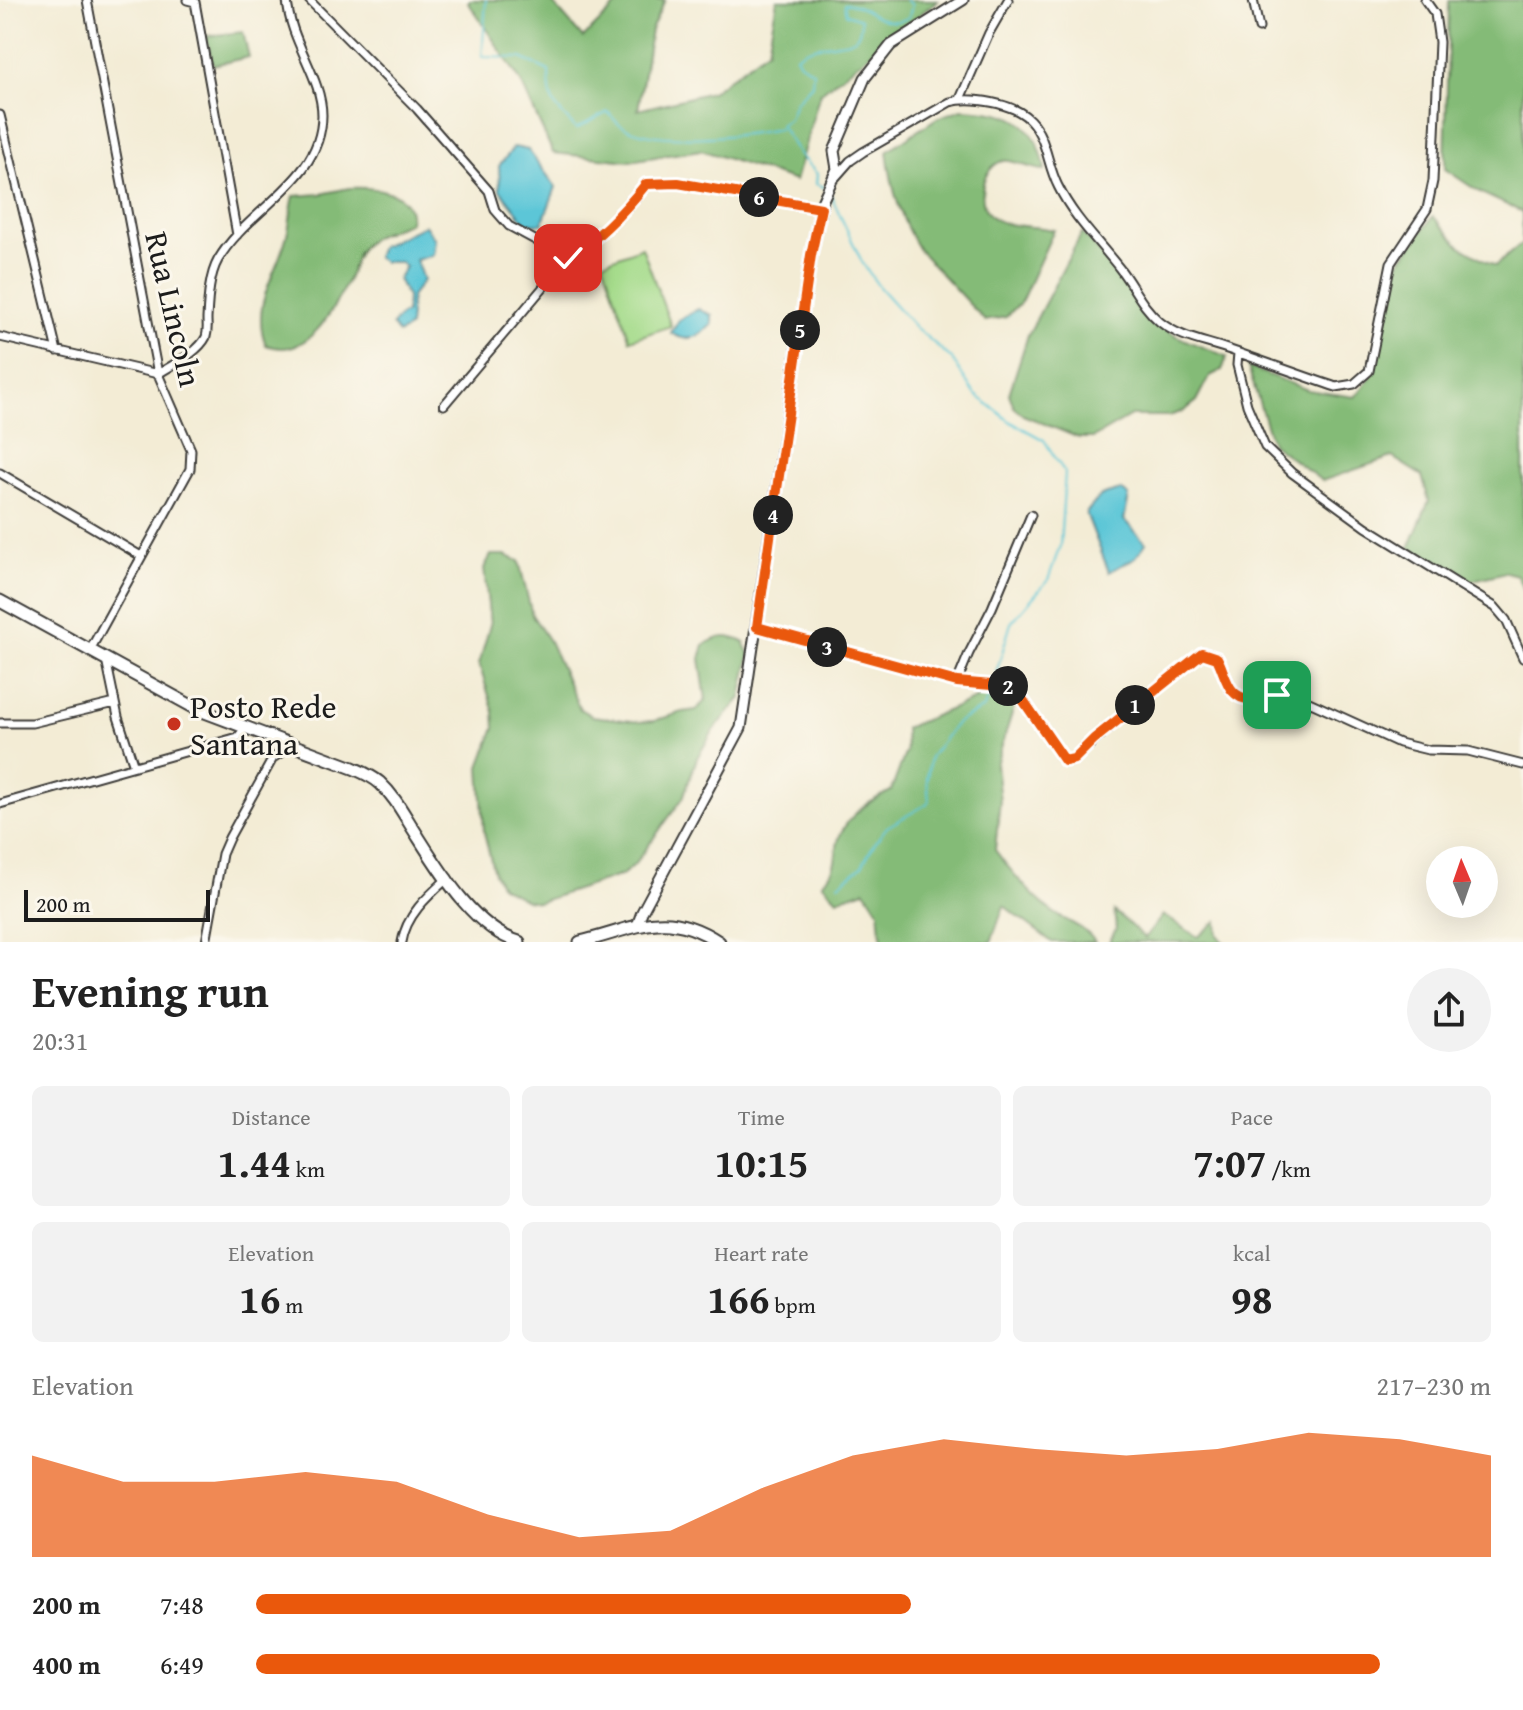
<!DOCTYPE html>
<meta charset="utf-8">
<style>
:root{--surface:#fff;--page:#f2f2f2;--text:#222;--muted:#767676;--accent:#ea580c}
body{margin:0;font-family:"Gentium Book Plus",serif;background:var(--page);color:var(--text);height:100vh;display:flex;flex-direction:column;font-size:30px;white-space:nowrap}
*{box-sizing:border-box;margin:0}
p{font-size:26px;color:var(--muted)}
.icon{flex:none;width:44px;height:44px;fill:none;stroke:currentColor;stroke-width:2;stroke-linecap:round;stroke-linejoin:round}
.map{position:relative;height:942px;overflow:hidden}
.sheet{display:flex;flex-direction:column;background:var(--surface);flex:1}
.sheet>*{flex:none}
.needle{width:52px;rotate:358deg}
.tools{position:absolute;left:1426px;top:846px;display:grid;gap:16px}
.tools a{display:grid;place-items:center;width:72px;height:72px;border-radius:50%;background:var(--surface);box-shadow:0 8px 32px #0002;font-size:40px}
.scale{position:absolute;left:24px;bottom:20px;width:186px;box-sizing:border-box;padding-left:8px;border:4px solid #1c1c1c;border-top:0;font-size:22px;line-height:28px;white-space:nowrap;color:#1c1c1c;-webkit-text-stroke:6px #fbf7ec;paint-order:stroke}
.pin{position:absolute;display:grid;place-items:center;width:68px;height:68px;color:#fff;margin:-34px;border-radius:16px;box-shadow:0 4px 12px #0006}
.km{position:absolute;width:40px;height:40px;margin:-20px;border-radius:50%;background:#222;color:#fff;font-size:22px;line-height:40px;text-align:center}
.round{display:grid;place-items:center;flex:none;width:84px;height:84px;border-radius:42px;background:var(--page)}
.summary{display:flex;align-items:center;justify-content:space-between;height:136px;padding:0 32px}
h1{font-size:44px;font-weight:700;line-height:60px}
.figures{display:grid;grid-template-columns:repeat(3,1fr);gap:12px;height:136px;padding:8px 32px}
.figures div{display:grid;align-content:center;border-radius:12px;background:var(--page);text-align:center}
.figures b{font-size:40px;font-weight:700}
.figures small{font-size:22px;font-weight:400}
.figures p{font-size:22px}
.chart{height:224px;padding:16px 32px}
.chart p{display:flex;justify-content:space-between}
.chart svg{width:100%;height:144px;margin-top:8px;fill:var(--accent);opacity:.7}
ul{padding:0 32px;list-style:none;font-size:26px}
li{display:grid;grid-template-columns:128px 96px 1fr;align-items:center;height:60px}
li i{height:20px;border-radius:10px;background:var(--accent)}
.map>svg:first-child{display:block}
</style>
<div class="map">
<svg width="1523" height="942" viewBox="0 0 1523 942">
<rect width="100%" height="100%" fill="#fbf7ec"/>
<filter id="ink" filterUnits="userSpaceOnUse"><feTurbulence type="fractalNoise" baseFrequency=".0125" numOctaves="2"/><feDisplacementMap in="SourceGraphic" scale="16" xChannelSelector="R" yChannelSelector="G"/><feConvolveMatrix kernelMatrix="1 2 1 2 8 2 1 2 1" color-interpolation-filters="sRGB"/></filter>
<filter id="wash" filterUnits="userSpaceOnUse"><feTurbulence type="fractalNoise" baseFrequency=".006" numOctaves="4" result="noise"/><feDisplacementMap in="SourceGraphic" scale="32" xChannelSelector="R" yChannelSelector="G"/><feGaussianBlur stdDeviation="1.8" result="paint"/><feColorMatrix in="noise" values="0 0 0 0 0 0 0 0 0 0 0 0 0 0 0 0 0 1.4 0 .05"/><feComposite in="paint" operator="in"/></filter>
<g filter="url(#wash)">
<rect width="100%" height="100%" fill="#f3ecd5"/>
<path fill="#a5db8b" stroke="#607c54" stroke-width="2" d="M642,247L671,326L630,340L603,262Z"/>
<path fill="#84bb77" stroke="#506c4a" stroke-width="2" d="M470,0H550L583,38L622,0H665L651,30L638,110L711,92L768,49L777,0H938L820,93L795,181L701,150L629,161L553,153L520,80L468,2Z
M1449,0H1523V590L1517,575L1506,572L1470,581L1409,548L1429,501L1422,476L1392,457L1322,481L1272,444L1248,367L1308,390L1355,397L1371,377L1400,261L1433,216L1459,245L1495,266L1522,243V212L1479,192L1445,169Z
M243,32L249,57L213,65L206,36Z
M962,109C1008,111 1037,118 1045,170C1031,170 1013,159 1003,161C993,163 985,175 983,184C976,235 1024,222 1054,230L1021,302L1006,317L985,321L919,250C900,220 891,185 887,151L937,118Z
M349,188C371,187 414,189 410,222C395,229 372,234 361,248C355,257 353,268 349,277C334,310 308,361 266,345C250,306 276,275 286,238C291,224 290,210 294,196L321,194Z
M1082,233C1114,263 1133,306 1169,331C1186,343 1209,348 1227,357L1222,370L1210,376L1197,401L1184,411L1169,416H1131L1093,438H1079L1025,416L1014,407L1009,394L1028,335Z
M491,555H505L519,561L532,615L549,641L580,709L592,716L640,722L654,721L682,712L696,710L706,700L700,659L704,645C719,635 728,635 744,642L750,654L741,698L713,731L697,758L683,798L634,865L622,875L539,902L526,900L501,886L494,873L484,832L480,767L495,727L494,712L479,664L490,625L484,568Z
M1007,686L1015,704L996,764L1000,801L995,850C1012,873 1028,892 1050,910C1064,921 1085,926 1095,942H1052L1004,906L991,942H882L879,911L865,890L837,899L822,883C843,863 831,851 842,831C853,811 872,800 891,791L906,751L905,728Z
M1114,911L1145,938L1163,915L1198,937L1217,921L1218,935L1224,942H1109L1116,929Z"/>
<path fill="#5cc6d7" stroke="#3c717a" stroke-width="2" d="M514,147L528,150L556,187L542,224L526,223L500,190L499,166Z
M425,225L435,239L433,255L416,260L423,280L411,297L409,328L398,334L392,325L401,315L406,313L407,297L398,279L405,267L400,262H384L376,257L380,247Z
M698,309L712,315V325C698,337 688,344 671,333L679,320Z
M1121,490L1129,496L1124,520L1146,543L1136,557L1109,572L1086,513L1100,496Z"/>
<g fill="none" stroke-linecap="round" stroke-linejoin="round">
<path stroke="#5cc6d7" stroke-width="2" d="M486,0L482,57L521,58L549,71C549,108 554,104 576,129L608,112C612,116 616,123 621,125C653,146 742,136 779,129
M824,187L816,184L817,174L798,153L780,125L789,119L795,102L812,84L813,71L800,63L796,56C811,41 849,46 856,37C860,33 861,24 861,19L846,14L844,4C863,0 883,33 909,17L912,5L906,0
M830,194L862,262L879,287L915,327L951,358L975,394L1011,422L1044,440L1065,473L1060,546L1048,580L1011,623L996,673
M839,884L862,866L874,844L887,827L927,804L929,801L927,779L930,757L957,722L984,708L991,691"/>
</g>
</g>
<g filter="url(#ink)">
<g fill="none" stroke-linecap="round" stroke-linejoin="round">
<defs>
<path id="minor" d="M87,0L158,374L191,450L190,469L90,650
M187,0L195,2L237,235
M309,0L417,109L489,191L495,210L509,226L568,258
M1253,0L1259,28
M960,99L989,33L1008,0
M0,115L57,351
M835,178L850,161L863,152L950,102C971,96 1014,103 1030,120C1047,138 1047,165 1058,186C1073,217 1099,242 1120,269C1134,287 1142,307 1160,322C1180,338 1204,341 1227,349C1263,361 1300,375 1336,387L1354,384L1369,371L1391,263L1427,209L1433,181L1439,42L1435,14L1425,0
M0,337L158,374C173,364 198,353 206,337C208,331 207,325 207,319C208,300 209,276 218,260C247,209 322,181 322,115C322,77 290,42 287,0
M1238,353L1237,365L1247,405L1265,447L1292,473L1366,527L1495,607L1506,620L1523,658
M444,405L568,258C599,238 624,213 646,184L678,183L821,208
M0,473L141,556
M757,627L957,682L1014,687L1065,761L1074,759L1134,706L1194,659L1206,653L1217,658L1230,690L1238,696L1252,699L1274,694L1309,702L1399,743L1428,750L1468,751L1523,765
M106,659L118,717L134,766
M957,682L969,653L992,608L1031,515
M0,723H32L115,703
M0,804L238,737L246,727
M206,942L222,854L229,838L273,758L293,745
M402,942C406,915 428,896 448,878"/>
<path id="tertiary" d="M638,923L642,912L741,728L811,255L822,202L837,169L834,151L865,78L891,45L963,0"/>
<path id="primary" d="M0,601L197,709L353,768C362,772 372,776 380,783C394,796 402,811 412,827C437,866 473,929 519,942
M580,942C635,929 665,906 719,942"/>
</defs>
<use href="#minor" stroke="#3c3b38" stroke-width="11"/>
<use href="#tertiary" stroke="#3c3b38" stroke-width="13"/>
<use href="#primary" stroke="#3c3b38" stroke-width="15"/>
<use href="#minor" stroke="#fff" stroke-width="7"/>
<use href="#tertiary" stroke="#fff" stroke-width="9"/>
<use href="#primary" stroke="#fff" stroke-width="11"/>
</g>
</g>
<g fill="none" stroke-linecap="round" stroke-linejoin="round" filter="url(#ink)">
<defs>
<path id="route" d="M568,258C599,238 623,213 646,184L678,183L821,208L811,255L757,627L957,682L1014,687L1065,761L1074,759L1094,739L1202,653L1217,658C1226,674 1227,700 1252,699C1261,698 1268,694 1277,695"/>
</defs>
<use href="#route" stroke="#fff" stroke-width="16"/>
<use href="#route" stroke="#ea580c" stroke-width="10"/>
</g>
<circle fill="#c8321e" stroke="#fbf7ec" stroke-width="3" cx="174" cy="724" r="8"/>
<g text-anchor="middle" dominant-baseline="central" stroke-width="6" stroke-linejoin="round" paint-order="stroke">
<g font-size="32" fill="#1c1c1c" stroke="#fbf7ec">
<text transform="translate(174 309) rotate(77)">Rua Lincoln</text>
</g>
<g font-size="32" fill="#1c1c1c" stroke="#fbf7ec" text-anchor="start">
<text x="190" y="706">Posto Rede<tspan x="190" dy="37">Santana</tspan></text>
</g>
</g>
</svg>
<div class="tools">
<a><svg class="needle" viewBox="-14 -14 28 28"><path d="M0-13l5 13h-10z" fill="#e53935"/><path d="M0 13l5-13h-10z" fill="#767676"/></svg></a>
</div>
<div class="scale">200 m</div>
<div class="pin" style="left:1277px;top:695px;background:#1e9e55"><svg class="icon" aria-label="arrive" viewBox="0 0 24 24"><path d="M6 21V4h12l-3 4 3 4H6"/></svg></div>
<div class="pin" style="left:568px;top:258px;background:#d93025"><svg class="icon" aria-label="check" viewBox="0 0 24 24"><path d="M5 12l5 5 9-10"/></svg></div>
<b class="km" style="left:1135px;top:705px">1</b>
<b class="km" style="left:1008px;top:686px">2</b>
<b class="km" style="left:827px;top:647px">3</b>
<b class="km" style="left:773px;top:515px">4</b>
<b class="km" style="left:800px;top:330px">5</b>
<b class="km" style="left:759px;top:197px">6</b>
</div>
<section class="sheet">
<div class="summary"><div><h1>Evening run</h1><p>20:31</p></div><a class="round"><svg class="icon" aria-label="share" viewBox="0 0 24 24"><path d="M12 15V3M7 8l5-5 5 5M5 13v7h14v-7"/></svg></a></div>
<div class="figures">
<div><p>Distance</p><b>1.44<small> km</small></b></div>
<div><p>Time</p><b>10:15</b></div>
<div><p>Pace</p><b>7:07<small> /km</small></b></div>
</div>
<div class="figures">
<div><p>Elevation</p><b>16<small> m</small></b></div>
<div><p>Heart rate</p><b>166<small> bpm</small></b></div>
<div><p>kcal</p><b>98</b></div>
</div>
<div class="chart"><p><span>Elevation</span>217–230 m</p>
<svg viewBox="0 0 160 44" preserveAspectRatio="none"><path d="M0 44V13L10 21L20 21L30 18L40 21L50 31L60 38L70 36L80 23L90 13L100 8L110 11L120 13L130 11L140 6L150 8L160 13V44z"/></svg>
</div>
<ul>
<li><b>200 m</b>7:48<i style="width:53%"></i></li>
<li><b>400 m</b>6:49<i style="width:91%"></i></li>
</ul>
</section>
